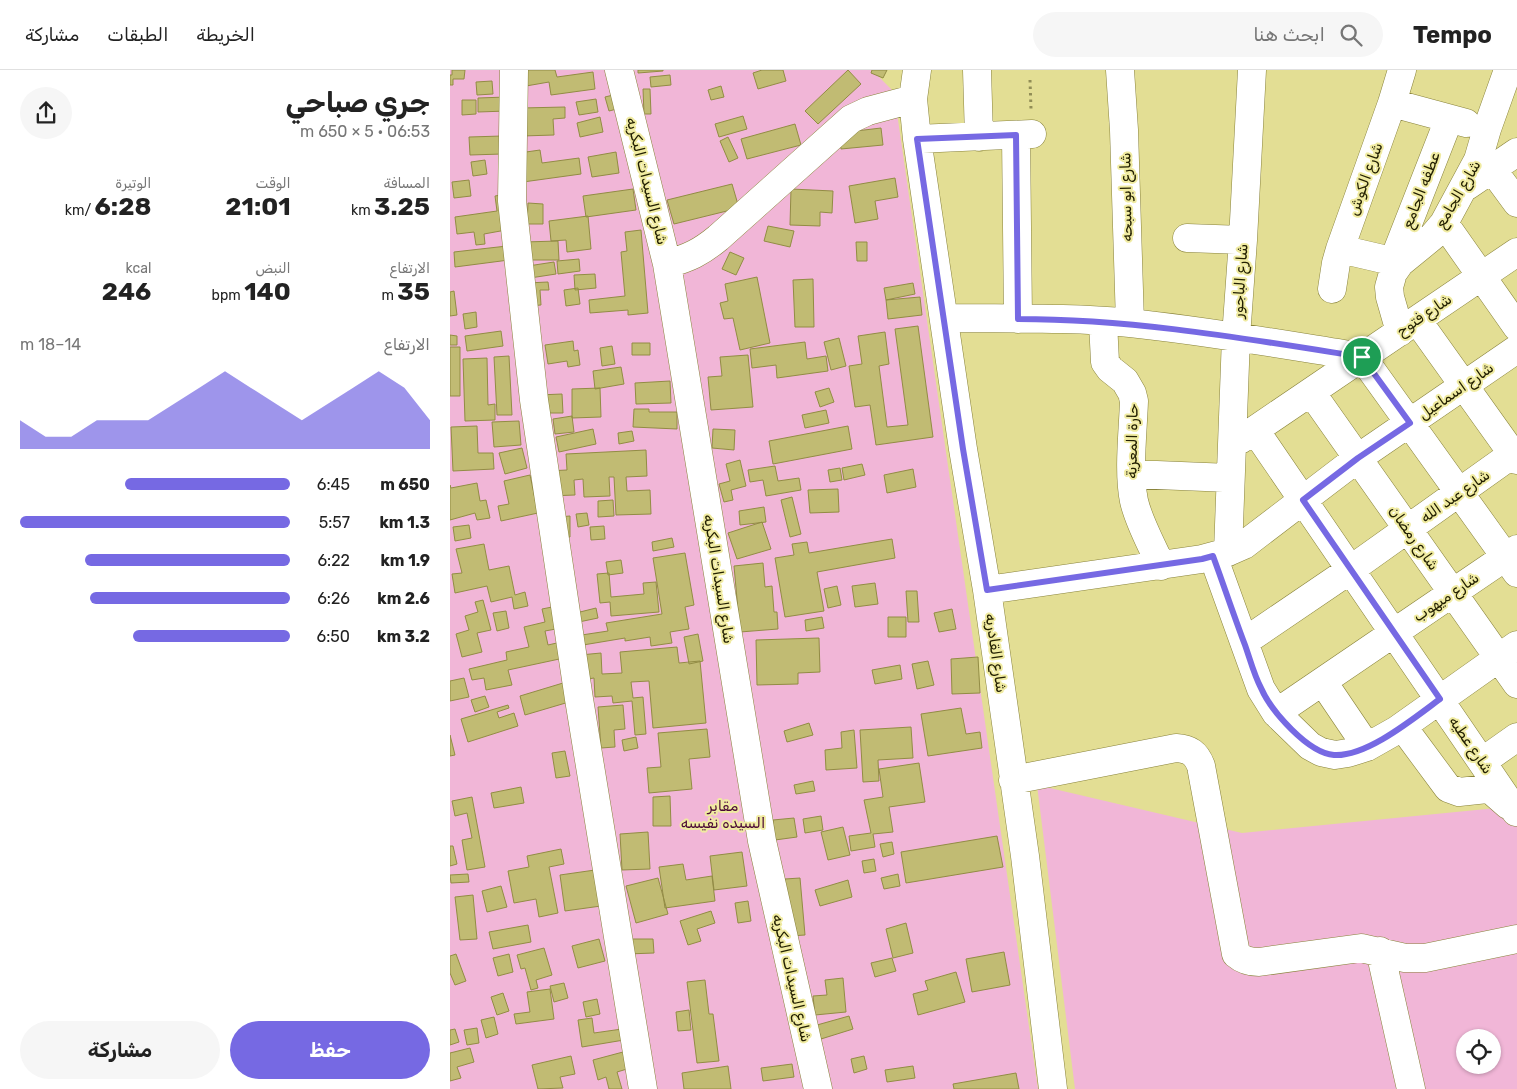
<!DOCTYPE html>
<html lang="ar">
<meta charset="utf-8">
<style>
:root{--surface:#fff;--page:#f6f6f6;--text:#222;--muted:#767676;--line:#e0e0e0;--accent:#7669e3}
body{margin:0;font-family:Rubik,Vazirmatn,sans-serif;background:var(--page);color:var(--text);direction:rtl;height:100vh;display:flex;flex-direction:column;font-size:19px;white-space:nowrap}
*{box-sizing:border-box;margin:0}
p{font-size:16px;color:var(--muted)}
.icon{flex:none;width:28px;height:28px;fill:none;stroke:currentColor;stroke-width:2;stroke-linecap:round;stroke-linejoin:round}
.map{position:relative;flex:1;overflow:hidden;direction:ltr}
.side{display:flex;flex-direction:column;background:var(--surface);width:450px}
.side>*{flex:none}
.controls{position:absolute;left:1006px;top:959px;display:grid;gap:10px}
.controls a{display:grid;place-items:center;width:45px;height:45px;border-radius:50%;background:var(--surface);box-shadow:0 1px 4px #0004;font-size:25px}
.pin{position:absolute;display:grid;place-items:center;width:42px;height:42px;color:#fff;margin:-21px;border:2px solid #fff;border-radius:50%;box-shadow:0 1px 5px #0007}
.round{display:grid;place-items:center;flex:none;width:52px;height:52px;border-radius:26px;background:var(--page)}
.head{display:flex;align-items:center;justify-content:space-between;height:85px;padding:0 20px}
h1{font-size:28px;font-weight:700;line-height:38px}
.figures{display:grid;grid-template-columns:repeat(3,1fr);gap:8px;height:85px;padding:5px 20px}
.figures div{display:grid;align-content:center}
.figures b{font-size:25px;font-weight:700}
.figures small{font-size:14px;font-weight:400}
.figures p{font-size:14px}
.chart{height:140px;padding:10px 20px}
.chart p{display:flex;justify-content:space-between}
.chart svg{width:100%;height:90px;margin-top:5px;fill:var(--accent);opacity:.7}
.action{display:flex;gap:10px;margin-top:auto;padding:10px 20px}
.action a{flex:1;height:58px;border-radius:30px;background:var(--accent);color:#fff;font-size:20px;font-weight:700;line-height:58px;text-align:center}
.action a+a{background:var(--page);color:var(--text)}
ul{padding:0 20px;list-style:none;font-size:16px}
li{display:grid;grid-template-columns:80px 60px 1fr;align-items:center;height:38px}
li i{height:12px;border-radius:6px;background:var(--accent)}
header{display:flex;align-items:center;gap:30px;box-sizing:border-box;height:70px;padding:0 25px;background:var(--surface);border-bottom:1px solid var(--line)}
header strong{font-size:24px}
nav{display:flex;gap:28px;margin-inline-start:auto;font-size:18px}
.search{width:350px;height:45px;background:var(--page);display:flex;align-items:center;gap:12px;box-sizing:border-box;padding:0 18px;border-radius:28px;color:var(--muted);font-size:19px}
main{display:flex;flex:1;min-height:0}
.map>svg:first-child{display:block}
</style>
<header>
<strong>Tempo</strong>
<div class="search"><svg class="icon" aria-label="search" viewBox="0 0 24 24"><circle cx="10" cy="10" r="6"/><path d="M15 15l6 6"/></svg>ابحث هنا</div>
<nav><a>الخريطة</a><a>الطبقات</a><a>مشاركة</a></nav>
</header>
<main>
<div class="map">
<svg width="1067" height="1019" viewBox="0 0 1067 1019">
<rect width="100%" height="100%" fill="#e3de94"/>
<path fill="#f1b6d7" fill-rule="evenodd" d="M0,0H422L444,22L588,1019H0Z
M587,715L792,763L1067,736V1019H625ZM1015,968H1042V995H1015Z"/>
<path fill="#c1bb73" stroke="#928c44" d="M2,0H15L14,9H3V15H0V5H2Z
M73,0H105L107,7L143,2L145,19L101,25L99,12L76,16Z
M188,0H213V1L188,3Z
M312,0H333L336,11L308,19L303,3Z
M398,0L411,14L368,54L355,41Z
M422,0H437L433,8L421,3Z
M220,5L221,15L201,17L200,7Z
M42,11L43,24L27,25L26,12Z
M271,16L274,27L261,30L258,20Z
M193,19H200L201,44H194Z
M167,24L171,38L159,41L155,27Z
M56,27L57,41L28,42V28Z
M146,29L148,42L129,45L126,32Z
M12,30H26V44L12,45Z
M115,37V48L103,49L104,65L72,66L71,38Z
M293,46L297,59L269,67L265,54Z
M150,47L153,62L130,67L127,53Z
M345,54L351,75L297,89L291,69Z
M431,58L433,75L391,79L389,63Z
M52,66V84L20,85L19,67Z
M278,67L288,88L279,92L270,71Z
M90,80L92,93L129,88L131,104L73,112L69,83Z
M166,82L169,103L142,107L138,87Z
M35,90L37,104L23,106L21,92Z
M445,108L448,127L425,131L428,149L405,153L399,116Z
M19,110L21,126L4,128L2,112Z
M282,114L289,138L224,154L217,130Z
M183,119L186,140L136,147L133,126Z
M341,119L383,121L382,143L370,142V156L340,155Z
M51,125L56,160L34,164L35,174L26,175L24,162L7,164L5,147L47,141L45,126Z
M78,133L93,134V154H77Z
M138,146L141,179L117,182L116,170L101,171L99,151Z
M318,156L344,161L340,177L314,171Z
M191,160L198,243L178,245V240L140,243L139,230L175,226L171,182L177,181L175,162Z
M108,171L109,190H75L74,172Z
M406,172H417V191H407Z
M57,176L59,190L5,197L4,182Z
M280,182L294,188L286,205L272,199Z
M129,189L130,201L108,204L107,191Z
M104,192L106,204L80,208L78,196Z
M145,204L146,218L125,220L124,205Z
M307,207L320,273L290,280L283,248L274,249L270,233L278,231L275,214Z
M363,209L364,257H345L343,210Z
M98,212L99,220H90L91,235L78,236L77,213Z
M463,213L465,224L436,230L434,218Z
M128,218L130,234L116,236L114,220Z
M4,221L7,245L0,246V222Z
M470,227L472,245L438,249L436,230Z
M26,242L27,257L15,259L13,244Z
M468,256L483,367L426,375L420,335L405,337L399,296L412,294L408,266L435,262L439,294L429,296L437,357L458,355L445,259Z
M51,261L53,276L17,281L15,266Z
M0,265L7,266V275H0Z
M389,268L396,296L381,300L374,272Z
M123,271L124,281L128,280L130,295L118,297L117,291L98,294L95,275Z
M355,272L357,289L376,286L378,301L327,308L326,295L302,298L300,279Z
M182,273H200V285H182Z
M162,276L165,294L152,296L150,278Z
M0,277H10V326H0Z
M298,285L303,337L261,340L258,307L272,306L270,287Z
M59,286L62,345H47L44,287Z
M37,288L38,335L45,334V350L15,351L13,289Z
M171,297L174,314L145,319L143,301Z
M220,311L221,333L186,334L185,313Z
M150,318L151,347L122,348V319Z
M379,318L384,332L370,337L365,322Z
M112,324L113,343H88V325Z
M184,339H199V342H227V359L183,357Z
M376,340L379,353L355,358L352,345Z
M122,346L124,362L105,364L103,349Z
M69,351L71,375L44,377L42,352Z
M27,356L28,383H43L44,399L3,401L1,357Z
M398,356L402,379L323,394L319,371Z
M143,359L146,374L109,382L106,367Z
M263,359L285,360L284,380L262,378Z
M182,361L184,371L169,374L168,363Z
M72,378L77,398L55,404L49,383Z
M196,380L197,406L176,407L177,421L200,420L201,444L166,445L164,407H159L160,426L134,427L133,409L124,410L125,425L99,426L97,401L117,400L116,384Z
M290,390L296,416L281,420L283,430L274,432L269,414L280,411L276,394Z
M412,394L415,405L394,410L392,398Z
M325,396L328,411L349,408L351,420L316,426L313,410L300,412L298,400Z
M390,398L392,410L380,412L378,400Z
M463,399L466,417L437,423L434,405Z
M80,405L88,443L51,451L48,436L59,434L54,411Z
M27,413L30,431L36,430L40,448L27,450L25,443L0,450V415L1,418Z
M388,419L389,442L360,443L358,420Z
M342,427L351,464L340,467L331,430Z
M163,430L164,446L148,447V431Z
M314,437L316,452L290,455L289,441Z
M137,443L139,455L128,457L126,444Z
M120,446V467L107,468V447Z
M312,452L321,479L287,489L278,463Z
M19,455L21,468L5,471L3,457Z
M154,456L155,469L141,470L140,457Z
M222,468L224,477L203,481L202,472Z
M442,469L445,488L367,502L374,541L335,547L325,488L344,485L342,474L357,472L359,483Z
M34,474L39,500L59,496L65,525L75,522L78,536L64,539L62,527L41,532L37,516L5,523L2,504L12,503L6,479Z
M235,483L244,535L235,537L239,559L220,562L222,573L201,576L200,567L175,571V568L127,576L125,566L158,561L156,553L212,544L203,488Z
M171,490L173,503L158,505L156,492Z
M313,493L315,517L322,516L324,542H327L328,559L290,562L284,496Z
M159,503L161,527L194,524L193,513L206,512L209,542L161,546L160,532L150,533L147,504Z
M425,513L428,534L405,537L402,516Z
M387,516L391,535L378,538L374,519Z
M456,521H467L469,552H458Z
M33,530L41,560L27,563L32,582L12,587L6,564L19,560L15,546L28,542L25,532Z
M102,537L106,559L95,561L98,575L111,572L114,588L58,600L62,615L36,620L34,608L22,610L19,599L57,590L56,582L79,577L74,557L95,552L92,539Z
M146,538L148,548L124,553L122,544Z
M502,539L506,559L489,562L484,543Z
M56,541L59,558L47,561L43,543Z
M372,547L374,558L356,561L355,550Z
M438,547H456V567H438Z
M248,564L253,591L239,594L234,567Z
M369,568L370,602L348,603V614L307,615L306,570Z
M227,577L229,593L250,591L256,653L203,658L199,611L181,612L183,628L193,627L196,664L185,665L182,631L163,633L162,626L145,627L144,608L132,610L130,585L151,583L152,604L172,603L170,582Z
M528,587L530,623L502,624L501,589Z
M478,591L484,615L467,619L462,594Z
M450,595L452,609L425,614L422,600Z
M14,608L19,627L0,631V611Z
M113,613L119,632L75,645L70,626Z
M35,626L39,637L25,642L21,630Z
M58,635L59,638L47,642L49,648L64,643L68,656L18,672L11,649Z
M173,635L175,659L164,660L165,677L151,678L148,637Z
M511,638L516,664L530,662L532,678L478,686L471,644Z
M359,653L363,665L337,672L334,661Z
M461,657L463,688L428,690L429,711L413,712L410,660Z
M257,659L260,687L239,689L242,719L199,723L197,698L211,697L208,663Z
M404,660L407,698L376,700L375,680L392,678L391,662Z
M0,665L5,685L0,686Z
M186,667L188,678L174,681L172,670Z
M115,681L120,706L106,708L102,683Z
M469,693L475,732L439,737L443,762L423,764L425,777L401,781L399,766L421,763L414,730L433,727L429,699Z
M363,711L365,721L346,724L344,715Z
M71,717L74,733L44,738L41,723Z
M220,726L221,756H203V727Z
M22,727L35,797L17,800L12,770L22,768L17,743L5,746L2,731Z
M371,746L373,760L355,763L353,749Z
M344,748L347,767L325,770L323,750Z
M393,757L400,785L378,790L371,762Z
M198,762L200,799L172,800L170,764Z
M547,766L553,797L456,813L451,782Z
M442,772L444,784L433,787L430,774Z
M0,776H3L7,794L0,796Z
M111,779L114,794L99,797L108,843L89,847L86,829L64,833L58,801L79,797L77,786Z
M292,782L297,816L264,820L260,786Z
M424,789L426,801L414,803L412,791Z
M233,794L236,810L262,806L265,831L215,838L209,797Z
M145,800L151,836L115,841L110,805Z
M18,804L19,812L1,813L0,805Z
M448,804L450,816L434,819L431,808Z
M208,808L218,844L186,853L176,816Z
M350,808L355,865L340,866L335,809Z
M398,810L402,827L370,836L365,820Z
M51,816L57,837L37,842L32,821Z
M23,825L27,869L10,870L5,827Z
M298,831L301,851L288,853L285,833Z
M261,841L265,853L247,859L251,871L238,875L230,851Z
M456,853L463,883L443,888L436,859Z
M78,855L81,872L43,879L39,862Z
M149,869L155,891L128,898L122,876Z
M177,869H203L204,883L177,884Z
M94,878L102,905L86,910L88,918L81,920L75,898L71,899L67,885Z
M554,882L560,915L522,922L516,889Z
M6,884L16,911L5,915L0,903V886Z
M59,884L63,902L48,906L43,888Z
M442,888L446,901L425,907L421,893Z
M506,902L515,932L468,945L463,924L478,920L475,911Z
M393,908L396,942L365,945L363,926L377,925L375,910Z
M255,910L259,944H263L269,991L247,993L237,912Z
M114,913L118,928L104,932L100,916Z
M100,919L104,949L66,954L64,944L80,942L77,922Z
M53,923L59,941L47,945L41,927Z
M147,929L150,944L136,947L133,932Z
M239,940L241,960L228,961L226,942Z
M399,946L403,959L371,969L367,955Z
M44,947L48,964L36,968L31,950Z
M142,948L144,963L172,959L174,970L132,977L128,950Z
M27,958L29,973L17,975L14,960Z
M5,959L9,972L0,975V960Z
M20,978L24,992L7,997L11,1008L0,1011V983Z
M173,982L177,999L167,1002L172,1019H159L156,1007L148,1010L143,990Z
M121,986L125,1004L110,1007L113,1018L88,1019L82,995Z
M414,986L417,999L404,1003L401,989Z
M342,994L344,1007L313,1011L311,998Z
M278,996L281,1019H234L232,1003Z
M463,996L465,1008L437,1012L435,1000Z
M566,1003L569,1019H504L503,1014Z"/>
<g fill="none" stroke-linecap="round" stroke-linejoin="round">
<defs>
<path id="minor" d="M64,0L62,131L84,330L129,629L193,1019
M169,0L217,194L312,771L368,1019
M467,0L463,29L467,69L513,379L537,520L575,786L603,1019
M527,0L529,67
M670,0L674,60L680,253
M942,33L1016,53
M566,65L568,249
M467,69L582,64
M1042,99L1067,133
M1017,116L1067,82
M994,153L1067,257
M737,168L793,170
M890,179L950,193
M943,192L999,49
M217,194C239,188 251,182 268,168L401,49L418,41L463,29
M882,219L886,193L890,179L942,33L952,0
M494,248C556,249 618,247 680,253C758,261 835,275 912,287L1067,503
M967,250L1067,390
M653,252L655,292L660,299L675,311L682,323L684,331C683,361 678,402 684,431C689,453 702,475 711,496
M950,262L940,227L939,217L943,203L950,193L983,166L994,153L1028,90L1037,59L1058,0
M861,322L1067,614
M805,360L1066,742
M790,370L1067,182
M682,404L780,408
M778,482L786,267L793,170L802,0
M763,486L811,619L826,643L860,676L871,682L885,685L898,683L917,677L947,660L1067,575
M537,520L752,489L778,482L794,475L908,388L1067,279
M794,572L900,500L1067,381
M873,612L917,677
M826,643L1067,479
M947,660H952L958,664L998,718L1009,722L1037,719L1042,721L1058,735
M1033,691L1067,667
M563,710L726,678C740,679 746,683 751,696L786,884C793,890 799,892 809,892L911,878L955,888H975L1067,869
M930,881L961,1019"/>
</defs>
<use href="#minor" stroke="#89833b" stroke-width="29"/>
<path stroke="#918d56" stroke-width="3" stroke-dasharray="2.5 4" stroke-linecap="butt" d="M580,10L581,39"/>
<use href="#minor" stroke="#fff" stroke-width="28"/>
</g>
<g fill="none" stroke-linecap="round" stroke-linejoin="round">
<defs>
<path id="route" d="M566,65L568,249C684,249 798,269 912,287L960,353L908,388L853,430L990,629C964,648 917,687 884,685C858,683 821,641 811,618C804,605 800,589 795,575C784,546 774,516 763,486L752,489L537,520L513,379L467,69Z"/>
</defs>
<use href="#route" stroke="#fff" stroke-width="10"/>
<use href="#route" stroke="#7669e3" stroke-width="6"/>
</g>
<g text-anchor="middle" dominant-baseline="central" stroke-width="4" stroke-linejoin="round" paint-order="stroke">
<g font-size="15" fill="#232002" stroke="#f0eba1">
<text transform="translate(915 109) rotate(-70)">شارع الكوش</text>
<text transform="translate(197 111) rotate(76)">شارع السيدات البكريه</text>
<text transform="translate(971 120) rotate(-69)">عطفه الجامع</text>
<text transform="translate(1008 124) rotate(-60)">شارع الجامع</text>
<text transform="translate(676 127) rotate(-91)">شارع ابو سبحه</text>
<text transform="translate(790 211) rotate(-86)">شارع الباجور</text>
<text transform="translate(974 245) rotate(-34)">شارع فتوح</text>
<text transform="translate(1006 321) rotate(-35)">شارع اسماعيل</text>
<text transform="translate(682 371) rotate(-89)">حارة المعزية</text>
<text transform="translate(1005 426) rotate(-35)">شارع عبد الله</text>
<text transform="translate(964 468) rotate(55)">شارع رمضان</text>
<text transform="translate(269 509) rotate(81)">شارع السيدات البكريه</text>
<text transform="translate(996 527) rotate(-34)">شارع ميهوب</text>
<text transform="translate(546 583) rotate(82)">شارع القادريه</text>
<text transform="translate(1021 675) rotate(56)">شارع عطيه</text>
<text transform="translate(342 908) rotate(77)">شارع السيدات البكريه</text>
</g>
<g font-size="15" fill="#4a0835" stroke="#f0eba1">
<text x="273" y="736">مقابر<tspan x="273" dy="17">السيده نفيسه</tspan></text>
</g>
</g>
</svg>
<div class="controls">
<a><svg class="icon" aria-label="locate" viewBox="0 0 24 24"><circle cx="12" cy="12" r="6"/><path d="M12 2v4M12 18v4M2 12h4M18 12h4"/></svg></a>
</div>
<div class="pin" style="left:912px;top:287px;background:#1e9e55"><svg class="icon" aria-label="arrive" viewBox="0 0 24 24"><path d="M6 21V4h12l-3 4 3 4H6"/></svg></div>
</div>
<section class="side">
<div class="head"><div><h1>جري صباحي</h1><p>06:53 · 5 × 650 m</p></div><a class="round"><svg class="icon" aria-label="share" viewBox="0 0 24 24"><path d="M12 15V3M7 8l5-5 5 5M5 13v7h14v-7"/></svg></a></div>
<div class="figures">
<div><p>المسافة</p><b>3.25<small> km</small></b></div>
<div><p>الوقت</p><b>21:01</b></div>
<div><p>الوتيرة</p><b>6:28<small> /km</small></b></div>
</div>
<div class="figures">
<div><p>الارتفاع</p><b>35<small> m</small></b></div>
<div><p>النبض</p><b>140<small> bpm</small></b></div>
<div><p>kcal</p><b>246</b></div>
</div>
<div class="chart"><p><span>الارتفاع</span>14–18 m</p>
<svg viewBox="0 0 160 44" preserveAspectRatio="none"><path d="M0 44V30L10 38L20 38L30 30L40 30L50 30L60 22L70 14L80 6L90 14L100 22L110 30L120 22L130 14L140 6L150 14L160 30V44z"/></svg>
</div>
<ul>
<li><b>650 m</b>6:45<i style="width:61%"></i></li>
<li><b>1.3 km</b>5:57<i style="width:100%"></i></li>
<li><b>1.9 km</b>6:22<i style="width:76%"></i></li>
<li><b>2.6 km</b>6:26<i style="width:74%"></i></li>
<li><b>3.2 km</b>6:50<i style="width:58%"></i></li>
</ul>
<div class="action"><a>حفظ</a><a>مشاركة</a></div>
</section>
</main>
